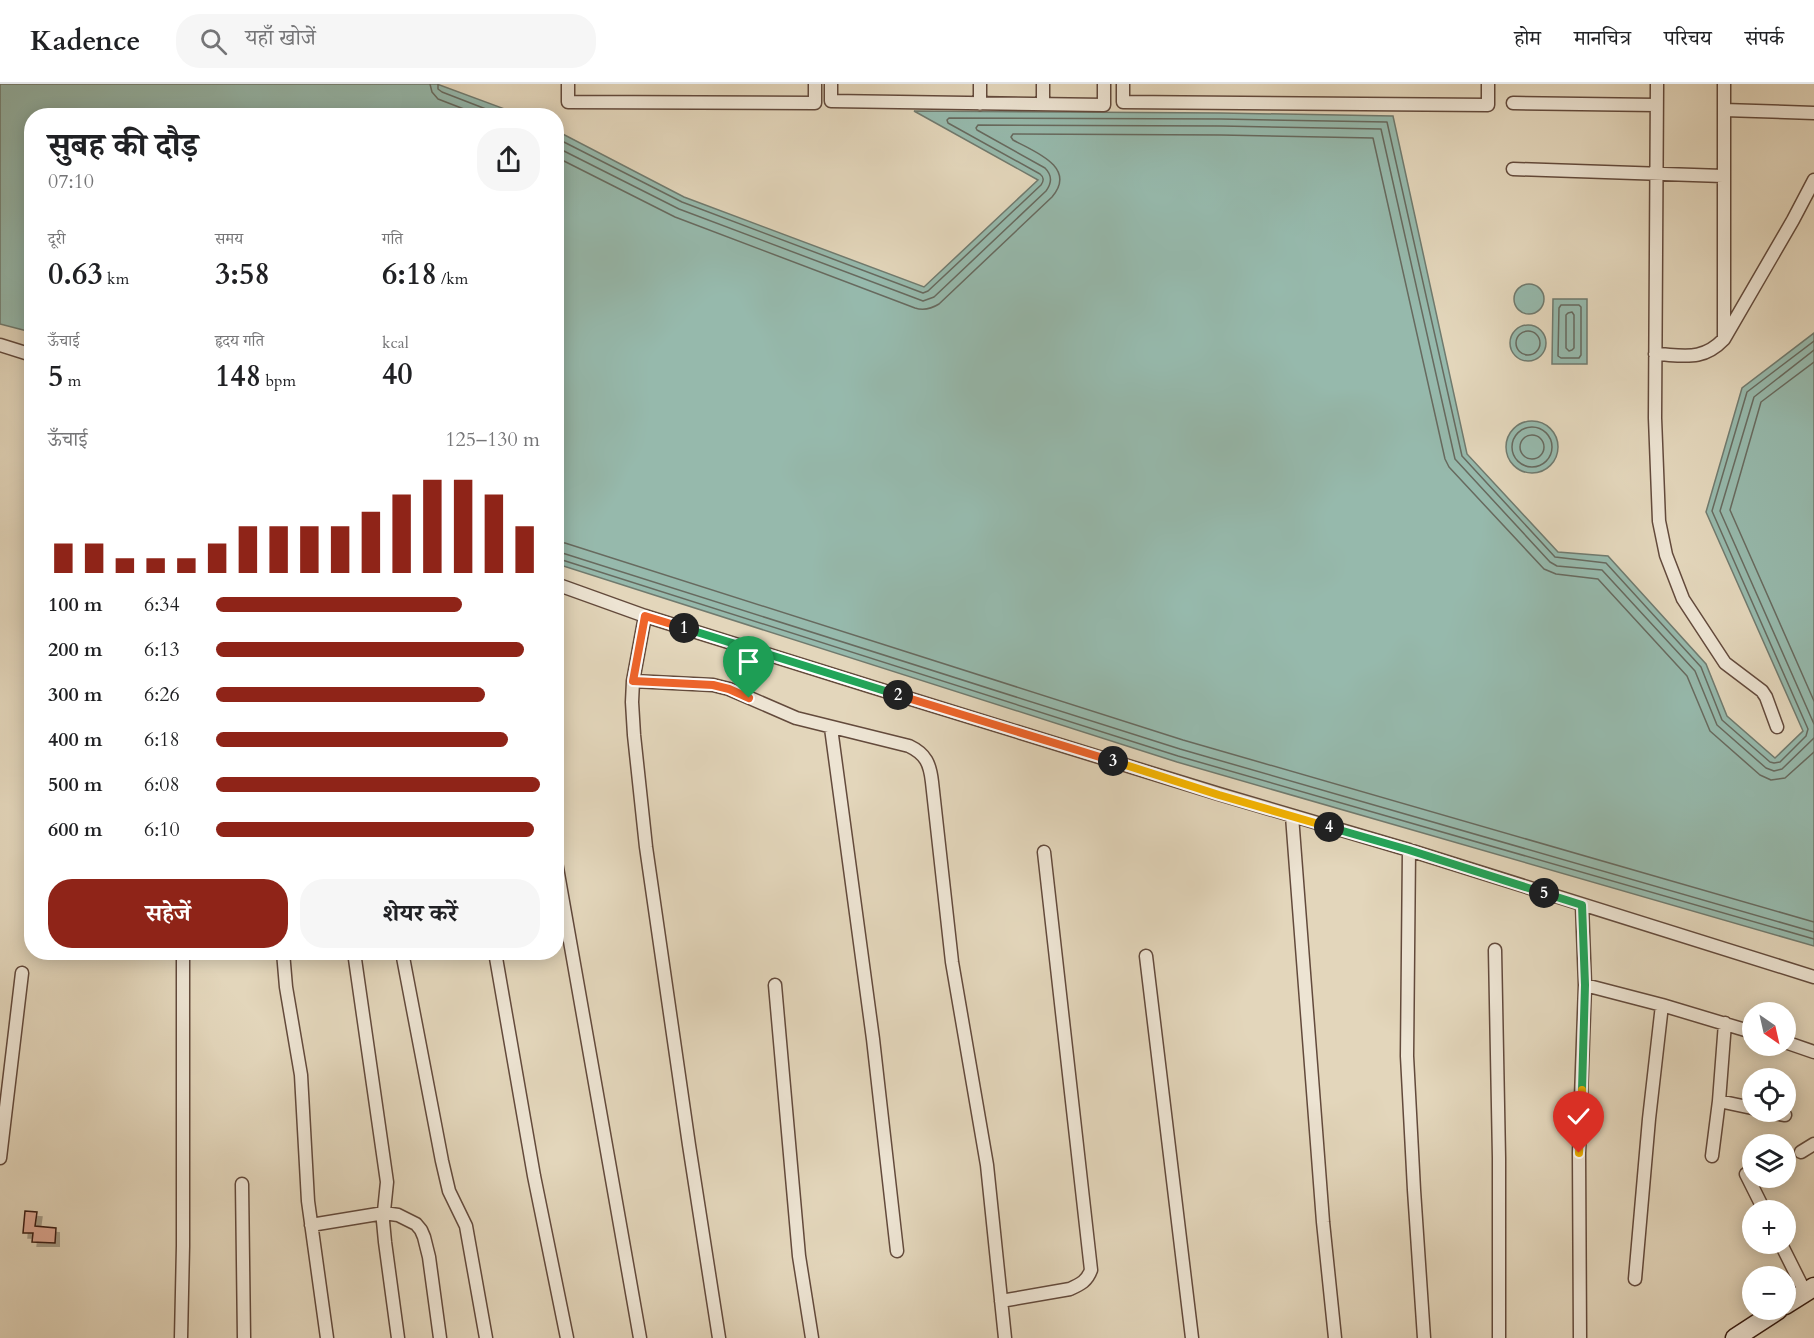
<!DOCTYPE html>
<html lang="hi">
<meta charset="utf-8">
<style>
:root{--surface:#fff;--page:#f6f6f6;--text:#202124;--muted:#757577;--line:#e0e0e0;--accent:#8f2418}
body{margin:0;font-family:Cardo,"Noto Serif Devanagari",serif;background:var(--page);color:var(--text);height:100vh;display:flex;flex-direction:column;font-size:22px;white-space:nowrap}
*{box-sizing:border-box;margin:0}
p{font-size:20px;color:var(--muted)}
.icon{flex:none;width:33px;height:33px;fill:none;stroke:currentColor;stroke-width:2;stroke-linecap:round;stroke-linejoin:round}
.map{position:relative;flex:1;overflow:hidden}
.drawer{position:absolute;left:24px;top:24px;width:540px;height:852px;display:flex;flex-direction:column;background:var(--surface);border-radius:24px;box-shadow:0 3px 15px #0003}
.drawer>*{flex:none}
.needle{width:39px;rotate:146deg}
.fabs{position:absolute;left:1742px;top:918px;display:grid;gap:12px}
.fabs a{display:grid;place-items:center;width:54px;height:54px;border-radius:50%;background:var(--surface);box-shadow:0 3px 15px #0003;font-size:30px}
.pin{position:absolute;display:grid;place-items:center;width:51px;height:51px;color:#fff;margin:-62px -26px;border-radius:50% 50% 50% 0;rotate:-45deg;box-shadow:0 0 6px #0007}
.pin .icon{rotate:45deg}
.km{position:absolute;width:30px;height:30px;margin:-15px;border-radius:50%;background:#222;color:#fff;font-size:16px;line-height:30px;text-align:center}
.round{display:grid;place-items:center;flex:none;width:63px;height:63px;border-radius:24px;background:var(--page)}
.overview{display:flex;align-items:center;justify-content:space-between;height:102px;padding:0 24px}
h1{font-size:33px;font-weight:700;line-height:45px}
.metrics{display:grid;grid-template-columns:repeat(3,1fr);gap:9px;height:102px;padding:6px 24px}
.metrics div{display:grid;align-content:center}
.metrics b{font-size:30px;font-weight:700}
.metrics small{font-size:16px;font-weight:400}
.metrics p{font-size:16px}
.chart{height:168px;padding:12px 24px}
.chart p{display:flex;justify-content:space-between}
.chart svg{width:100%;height:108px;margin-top:6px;stroke:var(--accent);stroke-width:6}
.action{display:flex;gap:12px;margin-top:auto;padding:12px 24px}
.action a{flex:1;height:69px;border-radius:24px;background:var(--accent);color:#fff;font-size:24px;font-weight:700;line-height:69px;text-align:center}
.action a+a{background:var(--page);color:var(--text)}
ul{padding:0 24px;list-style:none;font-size:20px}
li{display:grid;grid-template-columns:96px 72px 1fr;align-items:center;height:45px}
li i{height:15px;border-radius:8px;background:var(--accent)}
header{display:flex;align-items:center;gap:36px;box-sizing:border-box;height:84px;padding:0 30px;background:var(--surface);border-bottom:2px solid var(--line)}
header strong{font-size:28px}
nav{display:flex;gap:33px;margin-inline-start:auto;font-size:21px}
.search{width:420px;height:54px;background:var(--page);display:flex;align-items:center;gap:15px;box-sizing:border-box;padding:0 21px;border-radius:24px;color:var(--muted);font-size:22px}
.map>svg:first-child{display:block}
</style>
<header>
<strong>Kadence</strong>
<div class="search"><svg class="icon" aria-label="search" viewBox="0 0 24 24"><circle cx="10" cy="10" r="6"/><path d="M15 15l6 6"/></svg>यहाँ खोजें</div>
<nav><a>होम</a><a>मानचित्र</a><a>परिचय</a><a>संपर्क</a></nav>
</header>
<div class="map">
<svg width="1814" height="1254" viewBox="0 0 1814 1254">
<defs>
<filter id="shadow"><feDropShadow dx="5" dy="5" stdDeviation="0" flood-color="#0004"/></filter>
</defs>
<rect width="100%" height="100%" fill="#e3d6bb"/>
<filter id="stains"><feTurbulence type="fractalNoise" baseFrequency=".00333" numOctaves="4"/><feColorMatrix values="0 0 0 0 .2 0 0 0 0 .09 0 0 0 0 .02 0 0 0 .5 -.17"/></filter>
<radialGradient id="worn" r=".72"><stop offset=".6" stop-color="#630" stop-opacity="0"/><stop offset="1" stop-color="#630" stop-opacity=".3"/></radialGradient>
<path fill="#96b9ac" stroke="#707a6e" stroke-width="1.5" d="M0,0H437L521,31L32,32L31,248L0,240Z
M914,27L1221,29L1393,32L1467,370L1558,468L1608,472L1706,580L1727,632L1775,674L1803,647L1706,428L1742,304L1814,249V862L1177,678L557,480V47L684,113L924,203L1038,96Z
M1514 215a15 15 0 1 1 30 0a15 15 0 1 1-30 0Z
M1553,215H1587V280H1552Z
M1510 259a18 18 0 1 1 36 0a18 18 0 1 1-36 0Z
M1506 363a26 26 0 1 1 52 0a26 26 0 1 1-52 0Z"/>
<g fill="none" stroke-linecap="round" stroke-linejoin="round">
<path stroke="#676a5f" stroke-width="1.5" d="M430,0L432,8L438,15L482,32
M438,0V5L442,8L504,32
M556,54L682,118L923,209L928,207L1041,101C1044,97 1044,93 1040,90L948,39L947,36L949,34L1221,35L1387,38L1462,372L1555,473L1606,479L1701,583L1722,636L1770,678L1774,679L1780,678L1806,652L1808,645L1712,427L1747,308L1814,257
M556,63L679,125L923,217L934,213L1046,107C1052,99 1052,91 1045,84L977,46L976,44L978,41L1221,42L1381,45L1455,375L1550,478L1557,482L1602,486L1695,587L1717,641L1766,684L1774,687L1782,685L1814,654
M556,73L675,133L915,224C924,227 931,225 939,220L1052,113C1078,83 1033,67 1013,56L1011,53L1013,50L1221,51L1373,54L1445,375L1449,383L1544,485L1556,490L1598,495L1687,592L1710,647L1760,691L1771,696L1785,694L1814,668
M1561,221H1579L1581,223V271L1579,274H1561L1558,272L1559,224Z
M1572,228L1574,231V264L1572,266L1569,267L1566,264V231L1568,229Z
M1516 259a12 12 0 1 1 24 0a12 12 0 1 1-24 0Z
M1814,266L1754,313L1720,427L1814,640
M1814,278L1761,318L1730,426L1814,617
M1512 363a20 20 0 1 1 40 0a20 20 0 1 1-40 0Z
M1520 363a12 12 0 1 1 24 0a12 12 0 1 1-24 0Z
M556,458L565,459L1183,656L1814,838
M556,467L1180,665L1814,848
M556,474L1178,672L1814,855"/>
</g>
<path fill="#dfa995" stroke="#381c12" stroke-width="1.5" filter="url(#shadow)" d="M25,1127L37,1128L35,1142L56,1144L55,1159L32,1158L33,1149H23Z"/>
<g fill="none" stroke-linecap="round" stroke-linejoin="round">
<defs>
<path id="street" d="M568,0V18L815,19V0
M831,0V17L1104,21V0
M1123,0V18L1488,21V0
M1657,0L1655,334L1659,437L1666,471L1683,515L1725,579L1762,607L1766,613L1777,643
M1513,19L1656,21
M980,20V0
M1043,20V0
M1724,26L1814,29
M1513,85L1723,92
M1724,254V0
M0,261L32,271
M1655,270C1683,271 1702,278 1724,255L1793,136L1814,96
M556,500L645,532L872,603L1219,710L1409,766L1814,893
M645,532L633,597L632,618L634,651L646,763L689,1061L719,1254
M633,597L713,601L729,605L796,634L909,662C926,670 930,680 932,698L952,878L987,1081L1005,1254
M831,644L873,955L897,1167
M1292,732L1323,1138L1335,1254
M1409,766L1407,972L1414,1106L1424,1254
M556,778L640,1254
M1495,866L1499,1074V1254
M283,868L286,903L301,991L308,1117L327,1254
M354,868L387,1098L383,1137L385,1158L398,1254
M402,868L442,1077L449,1107L466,1142L486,1254
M495,868L534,1092L567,1254
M1146,872L1192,1254
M775,901L799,1172L812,1254
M1585,901L1662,921L1752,948
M1785,958L1814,968
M1719,1017L1752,1024
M1768,1028L1785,1031
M1801,1068L1814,1060
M1712,1072L1719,1017L1725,939
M0,1074L22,889
M1746,1090L1764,1126
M242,1100L244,1254
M311,1141L384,1129L398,1131L416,1140L421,1146L424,1153L429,1173L440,1254
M1781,1160L1805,1208
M1635,1195L1649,1035L1662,921
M1001,1217L1070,1205C1081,1200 1087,1197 1091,1186L1044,768
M181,1254L183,1162V868
M1580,1254L1579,1069L1585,901L1582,821"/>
<path id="secondary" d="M1785,1221L1814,1203
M1735,1254L1778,1226"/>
</defs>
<use href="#street" stroke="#634a3c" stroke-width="15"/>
<use href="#secondary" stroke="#381c12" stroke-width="21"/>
<use href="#street" stroke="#ede4d3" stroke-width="12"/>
<use href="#secondary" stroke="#ede4d3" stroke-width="18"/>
</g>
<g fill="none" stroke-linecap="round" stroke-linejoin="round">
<defs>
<path id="split-1" d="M684,544L645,532L633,597L713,601L729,605L749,614"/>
<path id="split-2" d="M684,544L898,611"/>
<path id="split-3" d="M898,611L1113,677"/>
<path id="split-4" d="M1113,677L1219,711L1329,743"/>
<path id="split-5" d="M1329,743L1409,766L1544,809"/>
<path id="split-6" d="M1544,809L1582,821L1585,901L1582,1006"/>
<path id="split-7" d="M1579,1069L1582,1006"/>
</defs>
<use href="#split-1" stroke="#fff" stroke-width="12"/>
<use href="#split-2" stroke="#fff" stroke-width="12"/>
<use href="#split-3" stroke="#fff" stroke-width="12"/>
<use href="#split-4" stroke="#fff" stroke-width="12"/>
<use href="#split-5" stroke="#fff" stroke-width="12"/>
<use href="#split-6" stroke="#fff" stroke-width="12"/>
<use href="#split-7" stroke="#fff" stroke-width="12"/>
<use href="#split-1" stroke="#f0652b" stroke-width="8"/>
<use href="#split-2" stroke="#22a559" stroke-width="8"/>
<use href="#split-3" stroke="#f0652b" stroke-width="8"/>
<use href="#split-4" stroke="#f5b400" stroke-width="8"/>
<use href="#split-5" stroke="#22a559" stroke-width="8"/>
<use href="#split-6" stroke="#22a559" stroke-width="8"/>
<use href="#split-7" stroke="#f5b400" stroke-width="8"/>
</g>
<rect width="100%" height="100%" filter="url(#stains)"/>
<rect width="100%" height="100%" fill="url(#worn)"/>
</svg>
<div class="fabs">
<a><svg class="needle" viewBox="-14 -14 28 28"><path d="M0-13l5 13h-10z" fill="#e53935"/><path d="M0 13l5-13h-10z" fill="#757577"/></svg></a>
<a><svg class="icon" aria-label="locate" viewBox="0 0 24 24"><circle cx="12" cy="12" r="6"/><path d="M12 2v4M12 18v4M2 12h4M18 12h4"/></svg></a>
<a><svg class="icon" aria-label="layers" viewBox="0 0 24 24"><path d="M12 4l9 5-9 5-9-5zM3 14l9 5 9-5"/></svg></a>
<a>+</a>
<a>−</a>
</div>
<div class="pin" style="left:749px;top:614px;background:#1e9e55"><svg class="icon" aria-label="arrive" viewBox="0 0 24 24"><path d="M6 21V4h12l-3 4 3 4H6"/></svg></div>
<div class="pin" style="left:1579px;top:1069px;background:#d93025"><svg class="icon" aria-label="check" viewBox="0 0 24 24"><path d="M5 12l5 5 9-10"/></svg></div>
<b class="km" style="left:684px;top:544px">1</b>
<b class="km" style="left:898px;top:611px">2</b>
<b class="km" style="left:1113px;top:677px">3</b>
<b class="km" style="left:1329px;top:743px">4</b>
<b class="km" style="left:1544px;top:809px">5</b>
<section class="drawer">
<div class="overview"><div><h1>सुबह की दौड़</h1><p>07:10</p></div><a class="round"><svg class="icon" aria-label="share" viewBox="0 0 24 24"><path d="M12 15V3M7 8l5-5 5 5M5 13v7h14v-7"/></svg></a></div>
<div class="metrics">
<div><p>दूरी</p><b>0.63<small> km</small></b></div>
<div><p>समय</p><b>3:58</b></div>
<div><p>गति</p><b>6:18<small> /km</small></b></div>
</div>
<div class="metrics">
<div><p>ऊँचाई</p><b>5<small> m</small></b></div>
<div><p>हृदय गति</p><b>148<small> bpm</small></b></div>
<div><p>kcal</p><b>40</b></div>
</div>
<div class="chart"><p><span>ऊँचाई</span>125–130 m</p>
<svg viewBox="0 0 160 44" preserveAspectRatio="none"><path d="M5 44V32M15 44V32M25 44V38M35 44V38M45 44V38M55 44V32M65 44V25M75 44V25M85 44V25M95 44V25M105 44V19M115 44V12M125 44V6M135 44V6M145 44V12M155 44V25"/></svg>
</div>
<ul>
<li><b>100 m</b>6:34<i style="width:76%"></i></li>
<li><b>200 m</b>6:13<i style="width:95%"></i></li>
<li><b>300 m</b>6:26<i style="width:83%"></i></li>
<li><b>400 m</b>6:18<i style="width:90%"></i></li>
<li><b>500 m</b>6:08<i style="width:100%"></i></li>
<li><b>600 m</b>6:10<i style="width:98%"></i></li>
</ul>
<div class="action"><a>सहेजें</a><a>शेयर करें</a></div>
</section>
</div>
